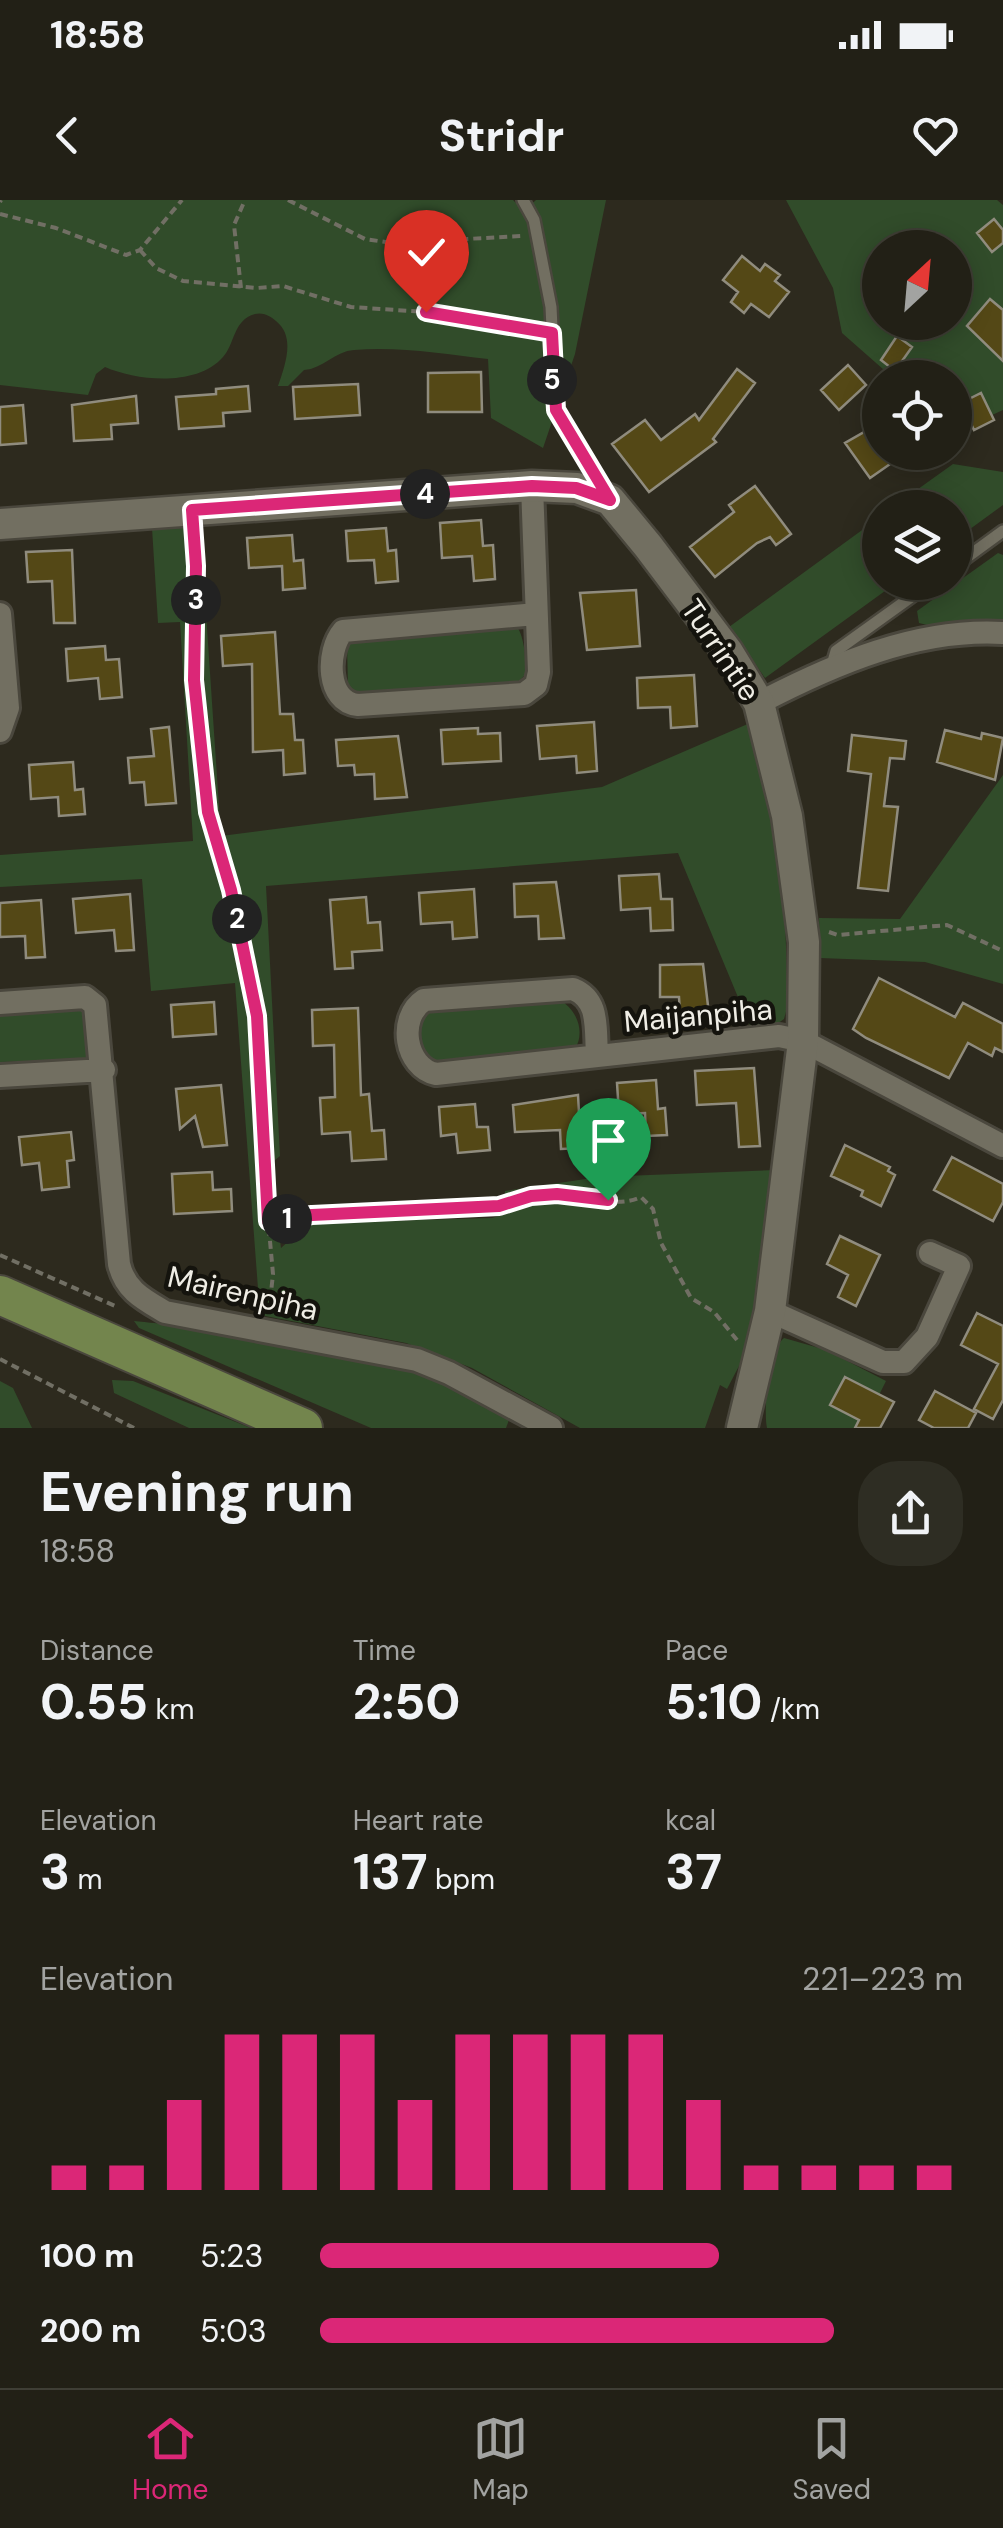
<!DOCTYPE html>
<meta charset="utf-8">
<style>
:root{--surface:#222016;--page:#2e2d23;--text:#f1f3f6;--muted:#a2a3a1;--line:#3f3e35;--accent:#db2777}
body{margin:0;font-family:"DM Sans",sans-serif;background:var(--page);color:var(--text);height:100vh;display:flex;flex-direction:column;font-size:38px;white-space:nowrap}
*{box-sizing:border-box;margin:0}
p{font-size:32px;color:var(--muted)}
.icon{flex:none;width:55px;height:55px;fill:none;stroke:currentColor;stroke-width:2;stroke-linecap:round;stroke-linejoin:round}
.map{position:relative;height:1228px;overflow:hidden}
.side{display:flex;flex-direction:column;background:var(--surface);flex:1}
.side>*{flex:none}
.needle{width:65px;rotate:26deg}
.fabs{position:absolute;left:862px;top:30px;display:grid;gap:20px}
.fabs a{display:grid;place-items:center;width:110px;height:110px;border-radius:50%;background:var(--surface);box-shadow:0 5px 25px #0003,0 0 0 2px var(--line);font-size:50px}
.pin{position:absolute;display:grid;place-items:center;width:85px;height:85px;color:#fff;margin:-102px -42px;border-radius:50% 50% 50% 0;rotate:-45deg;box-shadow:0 0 10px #0007}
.pin .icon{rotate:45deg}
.km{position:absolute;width:50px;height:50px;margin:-25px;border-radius:50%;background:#222;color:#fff;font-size:28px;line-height:50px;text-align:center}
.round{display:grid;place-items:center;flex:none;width:105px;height:105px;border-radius:40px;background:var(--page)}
.overview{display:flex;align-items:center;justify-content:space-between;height:170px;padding:0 40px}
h1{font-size:55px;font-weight:700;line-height:75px}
.figures{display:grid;grid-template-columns:repeat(3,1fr);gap:15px;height:170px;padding:10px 40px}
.figures div{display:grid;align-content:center}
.figures b{font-size:50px;font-weight:700}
.figures small{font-size:28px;font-weight:400}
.figures p{font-size:28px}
.chart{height:280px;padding:20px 40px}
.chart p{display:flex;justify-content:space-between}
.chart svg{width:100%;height:180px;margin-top:10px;stroke:var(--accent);stroke-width:6}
ul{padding:0 40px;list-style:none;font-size:32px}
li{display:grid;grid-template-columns:160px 120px 1fr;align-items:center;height:75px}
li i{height:25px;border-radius:12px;background:var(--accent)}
.status{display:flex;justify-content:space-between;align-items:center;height:70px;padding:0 50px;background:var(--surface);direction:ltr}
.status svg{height:28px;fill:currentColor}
header{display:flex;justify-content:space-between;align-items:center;height:130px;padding:0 40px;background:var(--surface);font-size:45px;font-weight:700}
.tabs{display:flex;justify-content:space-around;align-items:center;height:140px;border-top:2px solid var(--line);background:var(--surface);font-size:28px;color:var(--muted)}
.tabs a{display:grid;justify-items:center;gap:5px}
.tabs .current{color:var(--accent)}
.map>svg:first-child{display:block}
</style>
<div class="status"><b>18:58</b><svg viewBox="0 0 49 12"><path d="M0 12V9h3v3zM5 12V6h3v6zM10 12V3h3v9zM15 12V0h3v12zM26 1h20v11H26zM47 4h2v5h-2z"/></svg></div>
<header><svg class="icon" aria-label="back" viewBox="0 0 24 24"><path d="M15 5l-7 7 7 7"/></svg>Stridr<svg class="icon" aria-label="heart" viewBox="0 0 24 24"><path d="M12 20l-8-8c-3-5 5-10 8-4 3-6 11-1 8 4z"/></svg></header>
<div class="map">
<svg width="1003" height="1228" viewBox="0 0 1003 1228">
<rect width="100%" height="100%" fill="#2d2a1e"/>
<path fill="#314c2a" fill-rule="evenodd" d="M0,0H513L524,11L536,0H606L575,154L543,248L491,218L488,159C444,154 398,146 354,150C335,151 323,169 304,170L288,186H278C285,165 296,137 276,121C270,116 263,112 255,114C233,120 235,144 223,157C197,187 137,181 105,167L96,174L88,195L0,185Z
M786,0H997L1003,5V210L955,232V178L892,177L842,133L833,88ZM880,48H955V122H880Z
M953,264L1003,272V305L955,340V308L893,307Z
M880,317V382L896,383L765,478L729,427Z
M200,324L221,636L602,587L750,523C781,623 787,704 787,808L784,819L774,826H750L678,653L266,686L280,956L269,965L281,1048L309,1023L492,1018L505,1014V991L599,977L776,970L750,1145L727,1189L720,1185L705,1228H580L472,1168L406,1143L260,1115L235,783L151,791L142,679L0,687V655L193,641L180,422L158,423L152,328Z
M998,353L1003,355V425L935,427L919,423L917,411Z
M509,426L518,428C525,441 526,460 525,475L513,487L359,493L348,487L347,444L354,439Z
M1003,575V784L925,762L820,758L819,718L900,719Z
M558,799C576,808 586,831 575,849L434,861L418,854V814L425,809Z
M75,806L87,816L89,856L84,860L0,862V810Z
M134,1121C209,1128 467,1163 509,1220L506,1228H371L139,1128Z
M784,1138L826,1150L886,1181L879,1195L844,1178L831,1205L859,1220L855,1228H767C763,1209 769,1149 784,1138Z
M112,1180L133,1181L251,1228H189L114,1193Z
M0,1181L13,1188L32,1228H0Z"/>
<path fill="#544816" stroke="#908c7e" stroke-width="2.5" d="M994,19L1003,30V43L992,52L977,33Z
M742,56L760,71L765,64L780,75L775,81L789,92L769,117L751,104L744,113L731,102L738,92L723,80Z
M990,99L1003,110V161L967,126Z
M897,136L912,147L895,171L881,160Z
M848,165L866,185L839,210L821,190Z
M737,169L755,183L713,239L716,242L649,292L612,244L645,220L661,240L695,214L699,220Z
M481,172L482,212H428V173Z
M358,184L360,215L295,219L293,187Z
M248,186L250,211L223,213L224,226L179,229L176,197L216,194V189Z
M981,193L994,220L974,230L961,203Z
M136,196L138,223L111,225L112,239L74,241L72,205Z
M23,205L26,243L0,245V207Z
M880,223V252L893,262L870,278L845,243Z
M755,286L791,334L776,345L770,337L757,343L715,377L690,347L734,312L729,305Z
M481,320L483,346L493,345L495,379L474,381L472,356L442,358L440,323Z
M386,328L388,351L396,350L398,381L376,383L374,360L348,361L346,331Z
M292,335L294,361L303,360L305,388L283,390L282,366L249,368L247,338Z
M72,350L75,423H54L52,381L28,382L26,352Z
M636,390L640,446L587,450L580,393Z
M275,432L280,514H293L295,540H303L305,573L284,575L283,550L253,552L252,464L223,466L221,436Z
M105,446L106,460L119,459L122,497L100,499L98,478L68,481L66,449Z
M694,475L697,526L671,528L670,507L638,508L637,478Z
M594,522L597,571L577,573L576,556L540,559L537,526Z
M169,527L176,603L146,605L144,582L130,583L128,558L154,556L151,529Z
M478,528V534L500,533L501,561L443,564L441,530Z
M945,530L981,539L982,533L1003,538L995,580L937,562Z
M852,535L906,541L904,559L890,558L884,606L898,607L888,691L858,688L871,574L848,571Z
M398,536L407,597L375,599L374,574L355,575L354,565L338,566L336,540Z
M73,562L75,590L83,589L85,614L59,616L58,597L31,599L29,565Z
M659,674L661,699H672L673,730L651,731L650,708L621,710L619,676Z
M556,682L564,738L539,739L538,716L515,717L514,684Z
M474,689L477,737L453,739L452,722L421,724L419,693Z
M130,694L134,750L116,751L114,730L76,733L73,699Z
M366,697L368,723L380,722L382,750L352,752L353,768L335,769L330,700Z
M41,700L45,757L26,758L25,736L0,737V703Z
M703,764L709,814H680L679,797H660V765Z
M879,778L955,817L963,803L1003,824V852L995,848L992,856L968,843L949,878L866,838L853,829Z
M214,802L216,834L173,837L171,805Z
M358,808L361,895L369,894L372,931L384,930L386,959L352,961L350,932L322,934L320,898L335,897L334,845L313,846L312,810Z
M754,868L760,946L739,947L736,903L697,905L695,871Z
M656,880L658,909L665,908L667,935L646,936L645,913L619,914L617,883Z
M221,885L227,945L203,947L195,916L180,929L176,889Z
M578,895L581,948L561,949L560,930L515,932L513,905Z
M475,904L477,927H488L490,950L458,953L456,934L441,936L439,907Z
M71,932L74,960L67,961L69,987L42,990L39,963L22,965L19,937Z
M845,945L890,967L888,971L895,975L881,1006L861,996L863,991L831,976Z
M952,957L1003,984V1002L993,1021L934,990Z
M212,972L213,990L231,989L232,1011L174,1014L172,974Z
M840,1036L880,1055L856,1106L838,1097L848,1075L827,1064Z
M977,1113L1003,1126V1200L993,1219L974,1209L998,1164L961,1145Z
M845,1177L894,1202L880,1228H855L859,1220L830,1205Z
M935,1191L976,1213L968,1228H934L919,1220Z"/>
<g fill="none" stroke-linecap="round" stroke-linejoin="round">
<defs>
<path id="service" d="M523,0L534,20L551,107L556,210L605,292
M955,366L1003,331
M832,465L836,451L932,382"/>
<path id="minor" d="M532,286L539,472L536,485L524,494L358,505C326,502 326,451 343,431L536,414
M0,414L8,508L0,531
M759,503C834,464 917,428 1003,433
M0,803L85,797L95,805L119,1064C125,1090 143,1099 165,1112L417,1160L449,1173L551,1228
M597,854C595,828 600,800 573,789L424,800C397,818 405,867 436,874L779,836L803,841L1003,946
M0,876L104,870
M770,1111L883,1162H904L927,1137L959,1066L930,1053"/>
<path id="tertiary" d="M0,324L532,286L577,288L610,300L648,346L728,452L759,503L787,616L804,742L803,841L770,1111L742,1228"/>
<path id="primary" d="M0,1095L303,1228"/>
</defs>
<use href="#service" stroke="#4a473d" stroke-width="16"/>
<use href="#minor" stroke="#4a473d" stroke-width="28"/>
<use href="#tertiary" stroke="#4a473d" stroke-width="35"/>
<use href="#primary" stroke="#4a473d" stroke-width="42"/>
<path stroke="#716f64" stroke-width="4" stroke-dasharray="8 5" stroke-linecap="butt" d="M288,0L365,39L392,43L522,36
M0,2L1,0
M0,14L56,28L126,55L140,50L182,0
M140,50L156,68L183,81L257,88L283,86L351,107L426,112L539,132
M241,88L234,25L245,0
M194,333V480L208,612L231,691L257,817L262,953L273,1074L269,1111
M829,732L838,735L947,725L1003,751
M268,1021C344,1011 423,1018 498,1006C519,1002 537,994 558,994C586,995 616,1009 641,997L653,1009L661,1043L691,1098L714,1112L737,1140
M0,1055L115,1106
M0,1159L134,1228"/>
<use href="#service" stroke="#726f61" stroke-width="11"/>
<use href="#minor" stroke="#726f61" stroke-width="22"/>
<use href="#tertiary" stroke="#726f61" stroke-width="30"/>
<use href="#primary" stroke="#73854d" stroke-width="38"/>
</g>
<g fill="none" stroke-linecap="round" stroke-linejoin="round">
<defs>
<path id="route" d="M426,112L552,133L556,210L610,300L576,288L532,286L192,310L196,366L194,480L208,612L231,690L257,816L268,1021L312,1015L499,1006L531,996L557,994L608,1000"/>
</defs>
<use href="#route" stroke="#fff" stroke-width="20"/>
<use href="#route" stroke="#db2777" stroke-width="12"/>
</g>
<g text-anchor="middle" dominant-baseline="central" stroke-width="9" stroke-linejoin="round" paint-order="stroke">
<g font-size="30" fill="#efede5" stroke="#14130d">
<text transform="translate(721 450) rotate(56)">Turrintie</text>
<text transform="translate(698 815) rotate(-5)">Maijanpiha</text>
<text transform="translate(243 1093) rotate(13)">Mairenpiha</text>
</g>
</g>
</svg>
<div class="fabs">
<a><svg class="needle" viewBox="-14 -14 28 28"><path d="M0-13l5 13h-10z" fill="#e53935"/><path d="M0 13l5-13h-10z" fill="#a2a3a1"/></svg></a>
<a><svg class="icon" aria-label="locate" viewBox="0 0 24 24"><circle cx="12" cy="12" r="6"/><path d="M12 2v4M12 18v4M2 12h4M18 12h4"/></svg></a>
<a><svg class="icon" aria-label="layers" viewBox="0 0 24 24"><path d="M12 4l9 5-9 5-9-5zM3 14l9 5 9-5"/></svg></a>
</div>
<div class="pin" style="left:608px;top:1000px;background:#1e9e55"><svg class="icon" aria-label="arrive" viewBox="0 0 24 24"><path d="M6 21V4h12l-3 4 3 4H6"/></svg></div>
<div class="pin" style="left:426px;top:112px;background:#d93025"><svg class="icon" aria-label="check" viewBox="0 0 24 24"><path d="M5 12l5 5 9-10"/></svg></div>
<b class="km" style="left:287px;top:1019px">1</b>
<b class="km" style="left:237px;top:719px">2</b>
<b class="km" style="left:196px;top:400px">3</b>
<b class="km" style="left:425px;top:294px">4</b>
<b class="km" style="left:552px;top:180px">5</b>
</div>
<section class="side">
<div class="overview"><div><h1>Evening run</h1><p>18:58</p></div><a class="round"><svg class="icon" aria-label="share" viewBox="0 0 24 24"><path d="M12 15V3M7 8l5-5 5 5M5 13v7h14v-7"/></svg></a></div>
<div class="figures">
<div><p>Distance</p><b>0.55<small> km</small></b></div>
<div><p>Time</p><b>2:50</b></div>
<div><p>Pace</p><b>5:10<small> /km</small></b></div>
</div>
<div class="figures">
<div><p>Elevation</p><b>3<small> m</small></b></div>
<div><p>Heart rate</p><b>137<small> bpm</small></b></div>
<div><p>kcal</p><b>37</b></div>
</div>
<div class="chart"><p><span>Elevation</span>221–223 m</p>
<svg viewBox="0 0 160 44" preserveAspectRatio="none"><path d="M5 44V38M15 44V38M25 44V22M35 44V6M45 44V6M55 44V6M65 44V22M75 44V6M85 44V6M95 44V6M105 44V6M115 44V22M125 44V38M135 44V38M145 44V38M155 44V38"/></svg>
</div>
<ul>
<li><b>100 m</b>5:23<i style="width:62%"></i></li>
<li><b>200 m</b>5:03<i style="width:80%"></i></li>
</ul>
</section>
<nav class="tabs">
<a class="current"><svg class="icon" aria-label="home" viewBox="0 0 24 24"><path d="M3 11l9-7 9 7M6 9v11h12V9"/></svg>Home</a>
<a><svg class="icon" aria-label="map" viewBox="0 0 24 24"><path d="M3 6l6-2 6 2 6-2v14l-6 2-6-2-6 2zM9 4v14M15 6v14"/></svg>Map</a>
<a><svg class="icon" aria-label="saved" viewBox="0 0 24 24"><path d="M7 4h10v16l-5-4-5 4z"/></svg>Saved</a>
</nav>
